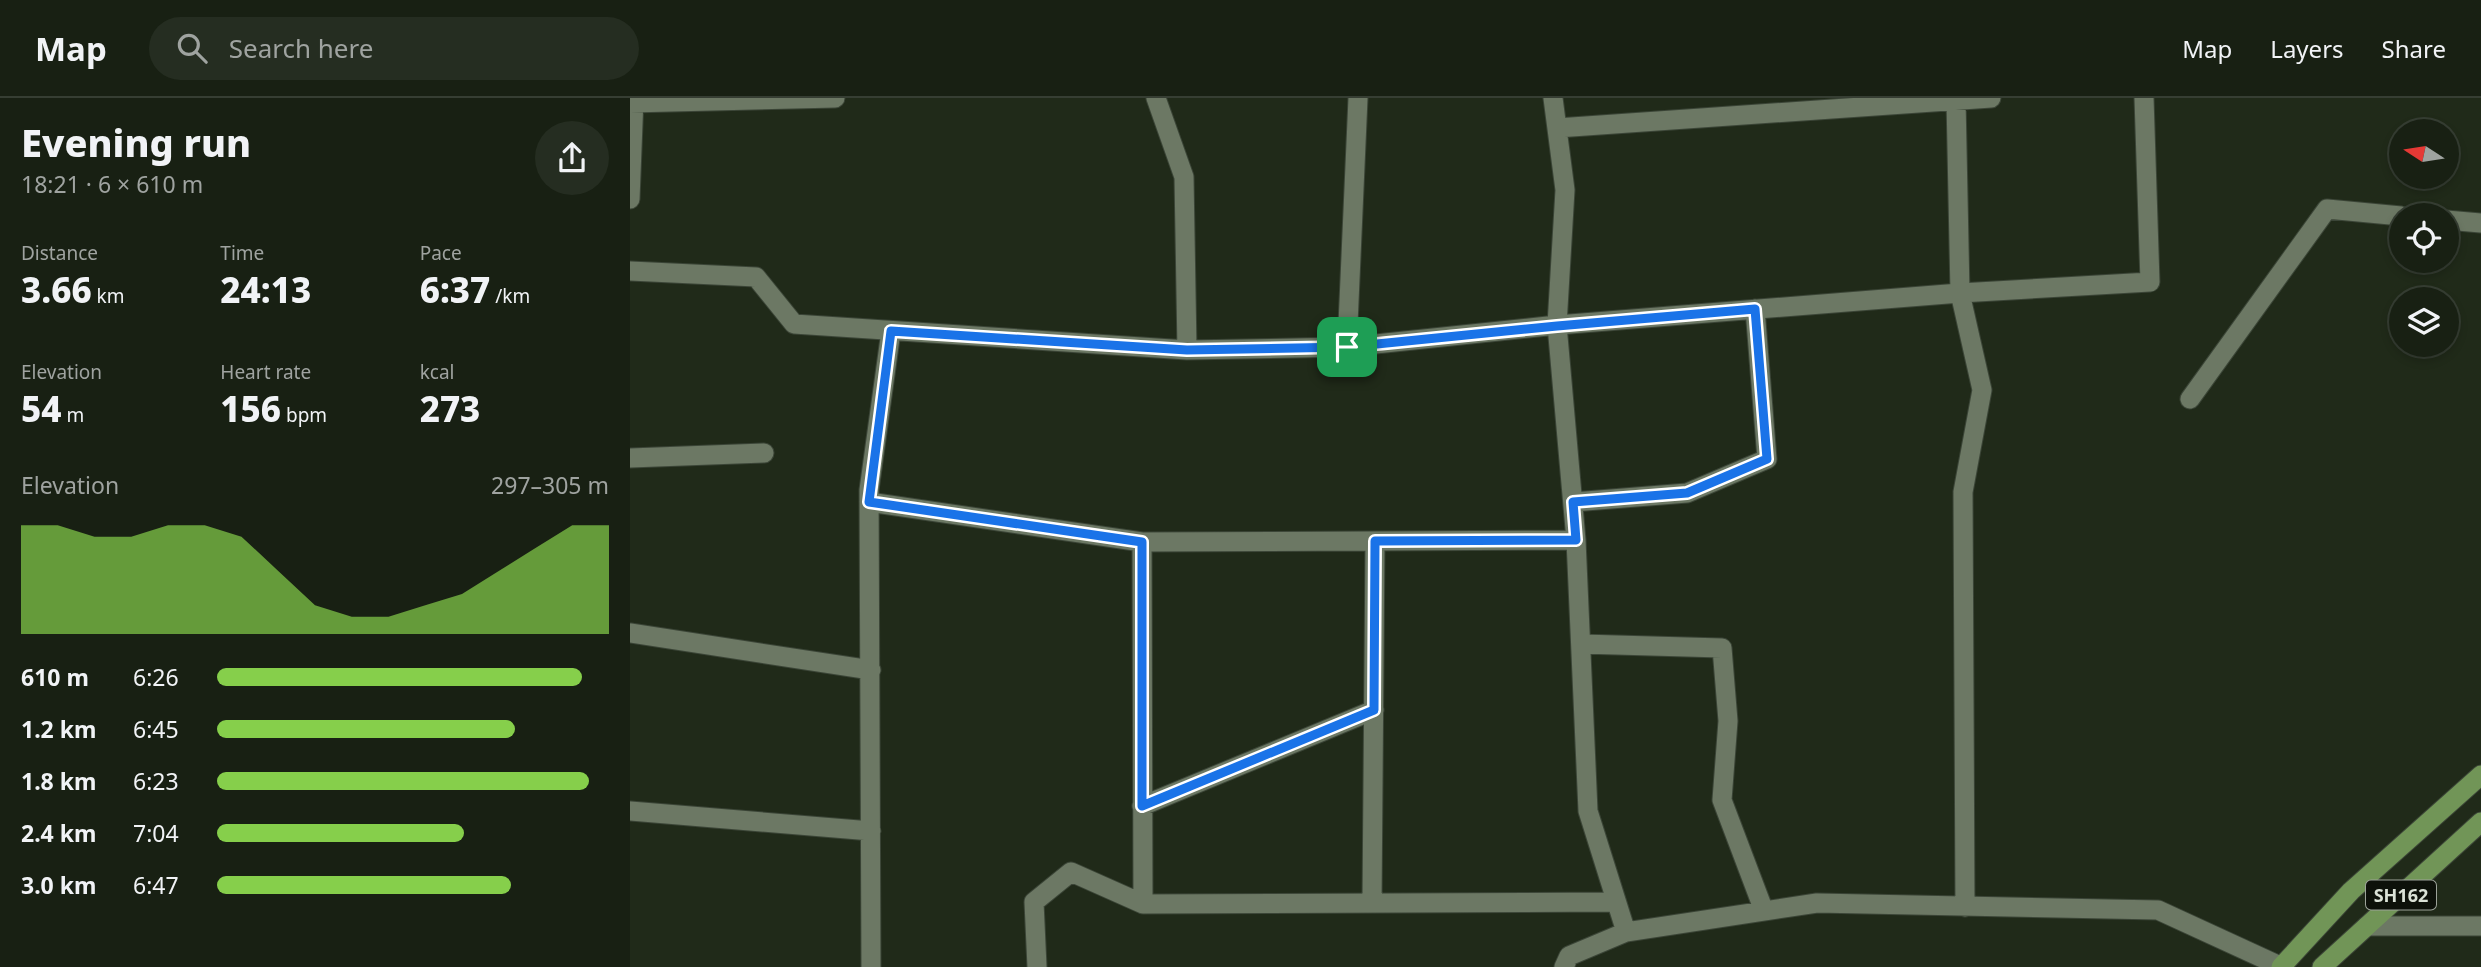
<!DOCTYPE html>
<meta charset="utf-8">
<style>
:root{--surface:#182013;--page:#252d21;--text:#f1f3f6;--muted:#9fa3a0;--line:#363e33;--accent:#86cf4b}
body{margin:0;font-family:"Noto Sans",sans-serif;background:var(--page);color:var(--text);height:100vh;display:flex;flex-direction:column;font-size:26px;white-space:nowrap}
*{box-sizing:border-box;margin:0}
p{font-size:23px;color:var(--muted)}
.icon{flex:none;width:38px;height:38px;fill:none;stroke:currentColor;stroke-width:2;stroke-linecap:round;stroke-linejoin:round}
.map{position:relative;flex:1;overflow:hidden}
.sheet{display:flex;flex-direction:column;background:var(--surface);width:630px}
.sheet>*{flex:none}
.needle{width:46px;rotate:282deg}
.controls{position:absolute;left:1759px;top:21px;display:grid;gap:14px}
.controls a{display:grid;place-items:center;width:70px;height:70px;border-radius:50%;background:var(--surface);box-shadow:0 4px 10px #0003,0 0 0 2px var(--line);font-size:35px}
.pin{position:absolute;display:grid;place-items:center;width:60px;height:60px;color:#fff;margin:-30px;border-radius:14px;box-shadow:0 4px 10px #0006}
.round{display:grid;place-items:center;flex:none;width:74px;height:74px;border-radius:37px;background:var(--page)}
.headline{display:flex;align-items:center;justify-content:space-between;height:119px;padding:0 21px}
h1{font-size:38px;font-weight:800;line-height:52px}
.figures{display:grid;grid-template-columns:repeat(3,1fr);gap:10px;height:119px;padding:7px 21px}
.figures div{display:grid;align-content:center}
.figures b{font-size:35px;font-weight:800}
.figures small{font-size:19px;font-weight:400}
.figures p{font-size:19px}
.chart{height:196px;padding:14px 21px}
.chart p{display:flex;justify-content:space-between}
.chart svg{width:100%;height:126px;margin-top:7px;fill:var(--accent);opacity:.7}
ul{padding:0 21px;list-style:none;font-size:23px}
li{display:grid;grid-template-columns:112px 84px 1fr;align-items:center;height:52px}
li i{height:18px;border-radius:9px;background:var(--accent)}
header{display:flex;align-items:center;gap:42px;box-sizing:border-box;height:98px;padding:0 35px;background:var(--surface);border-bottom:2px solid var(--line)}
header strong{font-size:33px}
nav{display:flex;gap:38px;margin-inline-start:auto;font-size:24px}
.search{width:490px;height:63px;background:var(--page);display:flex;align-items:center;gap:18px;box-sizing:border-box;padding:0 24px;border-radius:38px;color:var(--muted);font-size:26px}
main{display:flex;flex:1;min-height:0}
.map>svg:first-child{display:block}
</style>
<header>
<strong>Map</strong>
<div class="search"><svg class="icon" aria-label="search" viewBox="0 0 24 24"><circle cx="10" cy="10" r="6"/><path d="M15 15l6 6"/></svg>Search here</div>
<nav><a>Map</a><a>Layers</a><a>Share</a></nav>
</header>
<main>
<section class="sheet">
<div class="headline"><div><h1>Evening run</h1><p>18:21 · 6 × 610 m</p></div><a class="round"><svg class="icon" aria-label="share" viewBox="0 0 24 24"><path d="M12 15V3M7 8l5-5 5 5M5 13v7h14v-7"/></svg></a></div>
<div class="figures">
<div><p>Distance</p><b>3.66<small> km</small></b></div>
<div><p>Time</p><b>24:13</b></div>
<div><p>Pace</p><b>6:37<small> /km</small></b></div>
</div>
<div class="figures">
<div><p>Elevation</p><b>54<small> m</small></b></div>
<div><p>Heart rate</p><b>156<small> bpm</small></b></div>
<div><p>kcal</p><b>273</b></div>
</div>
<div class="chart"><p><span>Elevation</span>297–305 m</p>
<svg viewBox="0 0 160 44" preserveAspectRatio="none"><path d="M0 44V6L10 6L20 10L30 10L40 6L50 6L60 10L70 22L80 34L90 38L100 38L110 34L120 30L130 22L140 14L150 6L160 6V44z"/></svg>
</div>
<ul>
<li><b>610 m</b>6:26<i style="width:93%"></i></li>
<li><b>1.2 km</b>6:45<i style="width:76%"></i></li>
<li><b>1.8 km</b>6:23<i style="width:95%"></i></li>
<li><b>2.4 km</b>7:04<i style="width:63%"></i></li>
<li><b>3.0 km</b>6:47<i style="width:75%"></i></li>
</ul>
</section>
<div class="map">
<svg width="1851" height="869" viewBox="0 0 1851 869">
<rect width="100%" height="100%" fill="#202a19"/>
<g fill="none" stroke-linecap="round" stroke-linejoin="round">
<defs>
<path id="minor" d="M526,0L554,79L557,252
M923,0L935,92L927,227L946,442L958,713L996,834L1187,805L1528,812L1652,869
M1326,2L1330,195L1352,292L1333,394L1335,809
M0,5L205,0
M927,30L1361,0
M0,101L4,0
M1816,122L1851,125
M0,173L126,179L164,226L557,252L717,249L927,227L1330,195L1520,184L1514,0
M717,249L728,0
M1560,301L1697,111L1771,118
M0,360L134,355
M239,404L512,444L946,442
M943,404L1057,395L1137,361L1125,211
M512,444L513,806
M0,535L241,572
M951,546L1092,550L1098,623L1092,702L1134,813
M512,708L744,612
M0,713L241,733
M742,805L745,443
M1737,828H1851
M241,869L239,392L261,233
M407,869L404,804L441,774L513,806L986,804
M934,869L939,858L996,834"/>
<path id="primary" d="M1651,869L1721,793L1851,677
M1692,869L1851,724"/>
</defs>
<use href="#minor" stroke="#3b4537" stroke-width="21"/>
<use href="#primary" stroke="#3b4537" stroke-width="21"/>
<use href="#minor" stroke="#6c7864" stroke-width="19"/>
<use href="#primary" stroke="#719557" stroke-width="19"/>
</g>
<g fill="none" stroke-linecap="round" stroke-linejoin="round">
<defs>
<path id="route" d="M1125,211L1137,361L1057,395L943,404L946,442L745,443L744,612L512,708V444L239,404L261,233L557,252L717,249L927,228Z"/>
</defs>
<use href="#route" stroke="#fff" stroke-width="14"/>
<use href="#route" stroke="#1a73e8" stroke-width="9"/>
</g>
<g text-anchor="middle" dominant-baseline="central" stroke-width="5" stroke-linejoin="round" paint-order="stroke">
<rect fill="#0d110a" stroke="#9da39a" stroke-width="2" x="1736" y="782.5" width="70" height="29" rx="5"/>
<g font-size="18" font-weight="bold" fill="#dbe2d7">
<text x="1771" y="797">SH162</text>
</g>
</g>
</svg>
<div class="controls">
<a><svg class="needle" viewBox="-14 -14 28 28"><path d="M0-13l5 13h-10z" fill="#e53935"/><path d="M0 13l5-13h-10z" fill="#9fa3a0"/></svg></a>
<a><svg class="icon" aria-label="locate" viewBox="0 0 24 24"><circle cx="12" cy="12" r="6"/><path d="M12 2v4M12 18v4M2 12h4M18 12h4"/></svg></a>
<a><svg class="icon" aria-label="layers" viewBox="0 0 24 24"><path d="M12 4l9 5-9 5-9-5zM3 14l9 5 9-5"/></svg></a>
</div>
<div class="pin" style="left:717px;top:249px;background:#1e9e55"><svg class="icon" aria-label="arrive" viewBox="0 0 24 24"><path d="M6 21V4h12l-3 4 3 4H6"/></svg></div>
</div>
</main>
